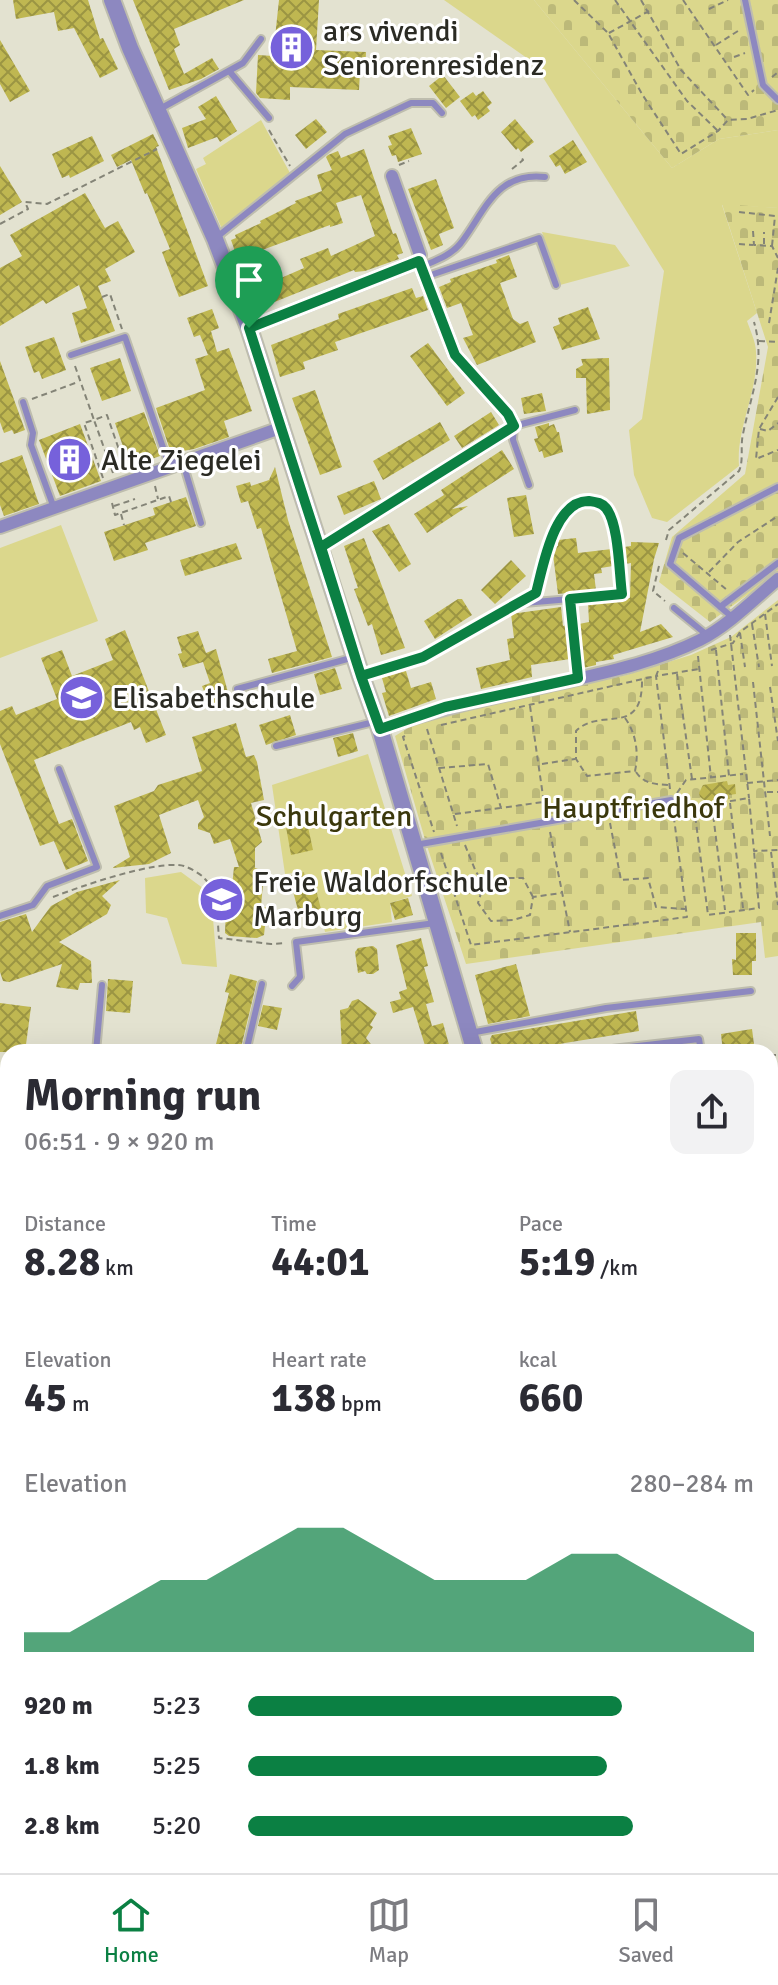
<!DOCTYPE html>
<meta charset="utf-8">
<style>
:root{--surface:#fff;--page:#f2f2f3;--text:#2b2b33;--muted:#7c7c81;--line:#e1e1e2;--accent:#0b8043}
body{margin:0;font-family:Signika,sans-serif;background:var(--page);color:var(--text);height:100vh;display:flex;flex-direction:column;font-size:30px;white-space:nowrap}
*{box-sizing:border-box;margin:0}
p{font-size:26px;color:var(--muted)}
.icon{flex:none;width:44px;height:44px;fill:none;stroke:currentColor;stroke-width:2;stroke-linecap:round;stroke-linejoin:round}
.map{position:relative;flex:1;overflow:hidden}
.drawer{position:absolute;left:0px;top:1044px;width:778px;height:830px;display:flex;flex-direction:column;background:var(--surface);border-radius:24px 24px 0 0;box-shadow:0 8px 32px #0002}
.drawer>*{flex:none}
.pin{position:absolute;display:grid;place-items:center;width:68px;height:68px;color:#fff;margin:-82px -34px;border-radius:50% 50% 50% 0;rotate:-45deg;box-shadow:0 0 8px #0007}
.pin .icon{rotate:45deg}
.round{display:grid;place-items:center;flex:none;width:84px;height:84px;border-radius:16px;background:var(--page)}
.summary{display:flex;align-items:center;justify-content:space-between;height:136px;padding:0 24px}
h1{font-size:44px;font-weight:700;line-height:60px}
.figures{display:grid;grid-template-columns:repeat(3,1fr);gap:12px;height:136px;padding:8px 24px}
.figures div{display:grid;align-content:center}
.figures b{font-size:40px;font-weight:700}
.figures small{font-size:22px;font-weight:400}
.figures p{font-size:22px}
.chart{height:224px;padding:16px 24px}
.chart p{display:flex;justify-content:space-between}
.chart svg{width:100%;height:144px;margin-top:8px;fill:var(--accent);opacity:.7}
ul{padding:0 24px;list-style:none;font-size:26px}
li{display:grid;grid-template-columns:128px 96px 1fr;align-items:center;height:60px}
li i{height:20px;border-radius:10px;background:var(--accent)}
.tabs{display:flex;justify-content:space-around;align-items:center;height:112px;border-top:2px solid var(--line);background:var(--surface);font-size:22px;color:var(--muted)}
.tabs a{display:grid;justify-items:center;gap:4px}
.tabs .on{color:var(--accent)}
.map>svg:first-child{display:block}
</style>
<div class="map">
<svg width="778" height="1873" viewBox="0 0 778 1873">
<defs>
<pattern id="cemetery-stones" width="16" height="16" patternUnits="userSpaceOnUse" patternTransform="scale(2)"><rect width="16" height="16" fill="#dbd78c"/><path d="M2 7V4a2 2 0 0 1 4 0v3zM10 15v-3a2 2 0 0 1 4 0v3z" fill="#bcb979"/></pattern>
<pattern id="building-cross-hatch" width="8" height="8" patternUnits="userSpaceOnUse" patternTransform="scale(2)"><rect width="8" height="8" fill="#bfb751"/><path d="M0 0l8 8M0 8l8-8" fill="none" stroke="#9b9543"/></pattern>
</defs>
<rect width="100%" height="100%" fill="#e3e2d0"/>
<path fill="#dbd78c" d="M444,0H534L672,168L719,139L778,130V208L722,205L757,313L747,321C750,330 756,342 756,352C759,391 736,427 739,466L667,522L652,518L634,475L629,430L642,419L664,271L534,63Z
M261,120L290,173L222,229L196,169L206,164L203,158Z
M542,232L615,245L630,266L560,285Z
M61,525L98,621L0,658V548Z
M368,754L412,896L390,903L392,922L325,932L315,886L308,888L304,872L285,874L272,785Z
M181,872L211,894L217,967L182,964L167,918L146,913L145,878Z"/>
<path fill="url(#cemetery-stones)" d="M534,0H778V130L719,139L672,168Z
M722,204L778,208V573L710,622L659,582L672,537L745,474L768,347Z
M778,600V956L765,958L761,922L466,964L426,843L395,736L421,720L626,675L691,655L731,637Z"/>
<path fill="url(#building-cross-hatch)" d="M13,0H88L100,39L103,38L118,69L100,78L74,28L58,31L54,12L16,19Z
M133,0H244L174,29L180,45L174,49L184,74L212,58L219,69L201,79L169,90Z
M279,0H319L316,50L366,52L365,73L360,72L359,90L290,87V100L260,98L256,93L258,55L273,56Z
M0,40L30,91L10,102L0,84Z
M443,75L460,97L446,108L429,86Z
M483,91L492,103L487,107L490,111L478,120L475,115L472,117L460,101L473,92L476,96Z
M216,96L237,131L220,142L217,137L188,148L182,128L206,119L198,107Z
M316,119L327,132L306,149L295,135Z
M515,119L534,142L521,152L518,148L516,150L501,132Z
M411,128L422,154L398,162L396,155L392,156L388,146L392,145L388,136Z
M153,134L159,146L156,147L208,286L179,297L162,252L170,249L147,193L145,194L131,160L117,167L111,155Z
M92,136L104,161L70,178L69,175L62,178L52,154Z
M573,140L587,162L565,174L560,165L556,167L549,156Z
M364,149L393,234L396,233L403,253L397,255L399,259L365,271L355,272L354,270L272,303L265,285L304,268L300,259L328,248L331,256L375,236L361,195L336,203L343,223L330,227V225L243,257L241,253L236,254L231,240L236,238L235,235L261,223L260,221L296,203L295,201L322,191L317,175L332,170L326,157L328,155L338,151L341,158Z
M0,166L22,202L0,215Z
M436,179L454,228L439,234L443,245L431,250L408,189Z
M85,193L105,228L118,221L135,252L105,269L111,281L98,286L115,331L81,343L72,313L87,308L79,285L46,304L43,300L0,326V268L22,256L10,235Z
M509,255L517,277L500,283L513,319L520,324L528,321L536,342L477,365L463,338L473,335L461,303L447,308L439,287L451,282L450,279L497,263L496,260Z
M412,288L416,298L423,296L428,310L335,342L338,350L303,362L305,369L280,377L271,345L339,319L338,314Z
M588,307L600,339L562,350L553,327L560,324L558,318Z
M212,309L219,328L211,331L217,352L229,348L252,411L224,421L229,437L194,449L171,453L156,408L205,390L195,359L208,355L200,335L194,337L187,318Z
M54,337L66,370L42,379L39,371L34,373L25,347Z
M428,343L465,393L447,406L410,356Z
M120,358L131,391L102,401L90,368Z
M609,358L610,410L587,414L586,378H576V369L583,365L581,359Z
M0,361L25,430L14,434L12,430L4,433L0,422Z
M315,390L342,467L320,475L292,398Z
M542,393L546,411L524,414L521,398Z
M144,412L160,456L130,467L115,423Z
M491,412L499,425L462,448L454,436Z
M440,422L450,440L383,480L373,461Z
M549,423V426L554,424L557,432H559L563,452L544,458L542,451L539,452L534,439L538,438L535,427Z
M80,424L101,481L60,496L39,440Z
M502,450L514,469L452,509L468,506L427,533L414,514L444,495L441,490Z
M22,455L39,504L4,516L0,505V463Z
M275,467L288,520L332,657L272,673L268,659L297,651L261,528L257,529L248,501L241,503L236,486L250,482L251,486L269,480Z
M374,481L381,499L344,515L337,496Z
M526,495L534,534L514,537L507,498Z
M186,497L196,526L145,543L148,550L114,561L104,532L155,515L153,508Z
M389,524L411,564L399,572L372,531Z
M364,538L405,648L381,655L372,624L368,626L354,589L358,588L344,546Z
M576,538L578,553L612,549L613,566L601,568L602,573L594,574L596,590L558,594L553,554L555,546H558V540Z
M631,542L659,543L654,559L640,632L661,624L673,637L613,655L614,659L596,662V665L583,668L579,624L589,622L588,603L630,598L631,563L625,564L624,547L631,546Z
M236,543L242,559L185,576L180,560Z
M511,560L526,576L495,604L481,590Z
M458,599H462L472,615L435,639L424,621Z
M561,607L563,626L567,625L570,659L531,665L532,677L481,689L476,668L510,660L507,639L514,638L511,614Z
M125,630L166,735L146,743L140,727L134,730L131,722L34,760L59,824L72,819L88,861L66,870L54,841L40,846L0,744V711L12,706L16,715L57,699L41,658L62,650L72,676L113,660L105,639Z
M198,631L206,653L216,649L231,703L211,710L202,686L210,683L203,662L183,668L178,654L182,653L177,637Z
M335,668L342,689L320,695L314,674Z
M406,671L411,688L431,682L436,699L389,716L382,693L386,692L382,678Z
M290,715L296,735L266,745L259,725Z
M236,723L246,757L254,755L257,762L264,800L251,803L262,842L255,848V868L264,871L261,907H267L264,935L257,938L229,936L225,933L226,906H230L234,867H239L230,839L214,844L210,833L198,829V824L204,817L198,800L159,815L171,853L149,864L112,868L130,857L114,806L154,791L158,785L202,771L192,737Z
M353,733L358,751L338,757L333,738Z
M727,781L728,785L735,784L736,794L729,795L730,799L707,802L700,797L699,793L703,785Z
M307,822L313,850L291,855L286,827Z
M304,872L308,888L315,886L321,909L299,914L289,876Z
M120,880L102,896L111,905L107,914L59,942L91,961L92,983H80L78,990L56,987L62,964L9,982L3,981L0,972V922L26,914L32,932L51,906L77,892Z
M408,898L413,915L395,920L390,903Z
M736,933H756V961H752V975H733L732,959L736,960Z
M421,938L428,966L424,967L434,1002L426,1004L432,1026L443,1023L451,1052H427L413,1007L393,1013L390,1002L401,999L399,992L407,989L396,945Z
M373,946L377,949L379,970L373,974H367L365,971L358,973L355,952L358,948Z
M516,964L530,1016L488,1024L475,975Z
M230,974L257,981L240,1052H214L229,993L225,992Z
M108,979L133,981L130,1013L106,1011Z
M358,999L377,1013L370,1025L373,1027L366,1038L374,1048L367,1050V1052H342L340,1010L348,1008L352,1001Z
M0,1003L31,1007L25,1052H0Z
M263,1005L282,1008L277,1030L258,1026Z
M636,1011L639,1031L565,1043L541,1048L542,1052H494L490,1039L492,1035Z
M752,1029L755,1052H723L721,1034Z"/>
<g fill="none" stroke-linecap="round" stroke-linejoin="round">
<defs>
<path id="service" d="M745,0L763,85L778,100
M230,72L269,118
M158,110L243,63L261,39
M217,237L345,134L411,103H433L442,113
M421,267C434,261 450,256 460,244C484,214 495,171 545,177
M425,277L539,238L556,285
M71,355L125,337L170,468
M23,402L33,433L31,445L54,508
M183,463L201,523
M529,485L513,440L514,426L575,410
M524,603L570,599
M720,607L778,563
M674,608L707,635
M732,617L670,564L679,538L778,487
M364,675L423,657L536,593C543,568 554,500 589,501C595,502 601,503 606,508C619,524 619,572 622,594L570,599L578,678
M237,689L351,658
M276,746L374,722
M415,845L671,800
M0,916L33,905L47,886L97,867L59,769
M292,986L300,977L296,942L435,923
M470,1033L606,1008L751,991
M96,1052L102,985
M246,1052L262,984
M586,1052L699,1039L701,1052"/>
<path id="minor" d="M249,328L419,261
M0,527L283,427
M321,547L514,426L508,414L455,355L419,261L420,255L392,176
M380,729C439,708 498,696 559,683C607,672 656,662 700,640C729,625 753,600 778,579
M0,1387L8,1384
M0,1678L8,1672
M773,1735L778,1809
M0,1791H8
M254,1866L256,1873"/>
<path id="tertiary" d="M112,0L130,48L215,239L249,328L361,676L380,729L475,1052
M770,1720L773,1735"/>
<path id="secondary" d="M0,1105L8,1106
M632,1866L633,1873"/>
</defs>
<use href="#service" stroke="#bebdae" stroke-width="10"/>
<use href="#minor" stroke="#bebdae" stroke-width="16"/>
<use href="#tertiary" stroke="#bebdae" stroke-width="20"/>
<use href="#secondary" stroke="#bebdae" stroke-width="20"/>
<path stroke="#848477" stroke-width="2" stroke-dasharray="6 4" stroke-linecap="butt" d="M574,0L608,33L642,94L681,154L718,131L728,120L747,119L778,110
M615,0L687,101L718,131
M641,0L681,70L726,118
M683,0L748,95L754,90
M709,9L728,0
M609,33L649,11
M716,45L741,29
M734,57L745,53
M772,77L778,72
M269,130L290,166
M399,165L409,161
M512,169L523,160L520,155
M739,212L775,216L772,246
M0,224L28,209L25,202L47,204L157,149
M753,231L754,245L772,246L778,258
M739,244L753,245
M764,244V232
M102,297L110,294L122,329
M769,323L778,268
M759,341L778,342
M75,366L94,420L107,415L125,467
M778,397L759,429L756,459L778,450
M32,399L78,382
M760,429L768,431L778,423
M103,478L84,423L94,420L113,473
M155,486L158,499
M112,503L115,515L169,496L171,502
M114,506L135,499
M121,514L124,525
M666,540L669,530L739,471C744,460 740,446 743,434C751,394 766,363 754,322
M683,553L727,590
M659,566L653,591L665,601
M709,572L738,542L778,516
M765,614L772,666
M752,624L759,667
M740,633L745,667
M730,635L749,798
M711,650L733,643L740,632L778,604
M716,650L729,776
M698,656L711,778
M677,674L692,779
M753,682L770,836
M770,687L778,741
M530,706L545,810
M625,718C636,733 639,753 635,771L587,776L576,759V731C601,706 643,739 642,679
M441,725L656,676L658,671
M427,729L457,826
M405,736L403,737L434,832
M542,764L575,759
M439,768L488,764L501,808L543,802
M636,772C644,784 655,784 668,785
M747,783L778,780
M670,789L656,676L699,669
M767,792H778
M677,793L686,780L743,774
M681,803L694,807L749,798L754,851L778,850
M730,803L743,908
M712,806L725,910
M694,807L708,915L759,908L754,851
M455,814L500,808
M610,823L621,880L648,878L656,907L685,909
M550,832L570,932
M465,845L476,872L484,883
M771,852L778,905
M441,853L471,945L687,917L673,811
M53,897C79,887 158,859 184,866C190,868 201,874 205,879C219,893 217,919 219,938L271,944L286,943
M533,897L523,878H500L484,883L478,903L491,921L513,920L530,915L533,897L561,893
M770,1055H777
M0,1591L8,1587
M770,1614L778,1628
M0,1744L3,1743
M0,1746L7,1776
M770,1828L772,1843H778"/>
<use href="#service" stroke="#8d88c0" stroke-width="6"/>
<use href="#minor" stroke="#8d88c0" stroke-width="12"/>
<use href="#tertiary" stroke="#8d88c0" stroke-width="16"/>
<use href="#secondary" stroke="#665bad" stroke-width="16"/>
</g>
<g fill="none" stroke-linecap="round" stroke-linejoin="round">
<defs>
<path id="route" d="M249,328L361,676L380,729L445,707L578,678L570,599L622,594C619,572 619,524 606,508C601,502 595,502 589,501C554,500 543,567 536,593L423,657L361,676L321,547L514,426L508,414L455,355L419,261L249,328"/>
</defs>
<use href="#route" stroke="#fff" stroke-width="16"/>
<use href="#route" stroke="#0b8043" stroke-width="10"/>
</g>
<defs>
<symbol id="building-disc" viewBox="-11 -11 22 22"><circle r="9.5" fill="#7661db" stroke="#fff"/><path d="M-4-6H4V6H1V3H-1V6H-4ZM-2.5-4.3h1.7v1.8h-1.7ZM.8-4.3h1.7v1.8H.8ZM-2.5-1h1.7V.8h-1.7ZM.8-1h1.7V.8H.8Z" fill="#fff"/></symbol>
<symbol id="school-disc" viewBox="-11 -11 22 22"><circle r="9.5" fill="#7661db" stroke="#fff"/><path d="M0-5L7-2L0 1L-7-2ZM-4 1L0 2.5L4 1V4Q0 6-4 4Z" fill="#fff"/></symbol>
</defs>
<g fill-rule="evenodd">
<use href="#building-disc" x="266" y="22" width="51" height="51"/>
<use href="#building-disc" x="44" y="434" width="51" height="51"/>
<use href="#school-disc" x="56" y="672" width="51" height="51"/>
<use href="#school-disc" x="196" y="874" width="51" height="51"/>
</g>
<g text-anchor="middle" dominant-baseline="central" stroke-width="6" stroke-linejoin="round" paint-order="stroke">
<g font-size="30" fill="#2b2b24" stroke="#fff" text-anchor="start">
<text x="323" y="31">ars vivendi<tspan x="323" dy="34">Seniorenresidenz</tspan></text>
<text x="101" y="460">Alte Ziegelei</text>
<text x="112" y="698">Elisabethschule</text>
<text x="253" y="882">Freie Waldorfschule<tspan x="253" dy="34">Marburg</tspan></text>
</g>
<g font-size="30" fill="#3b380c" stroke="#fff">
<text x="633" y="808">Hauptfriedhof</text>
<text x="334" y="816">Schulgarten</text>
</g>
</g>
</svg>
<div class="pin" style="left:249px;top:328px;background:#1e9e55"><svg class="icon" aria-label="arrive" viewBox="0 0 24 24"><path d="M6 21V4h12l-3 4 3 4H6"/></svg></div>
<section class="drawer">
<div class="summary"><div><h1>Morning run</h1><p>06:51 · 9 × 920 m</p></div><a class="round"><svg class="icon" aria-label="share" viewBox="0 0 24 24"><path d="M12 15V3M7 8l5-5 5 5M5 13v7h14v-7"/></svg></a></div>
<div class="figures">
<div><p>Distance</p><b>8.28<small> km</small></b></div>
<div><p>Time</p><b>44:01</b></div>
<div><p>Pace</p><b>5:19<small> /km</small></b></div>
</div>
<div class="figures">
<div><p>Elevation</p><b>45<small> m</small></b></div>
<div><p>Heart rate</p><b>138<small> bpm</small></b></div>
<div><p>kcal</p><b>660</b></div>
</div>
<div class="chart"><p><span>Elevation</span>280–284 m</p>
<svg viewBox="0 0 160 44" preserveAspectRatio="none"><path d="M0 44V38L10 38L20 30L30 22L40 22L50 14L60 6L70 6L80 14L90 22L100 22L110 22L120 14L130 14L140 22L150 30L160 38V44z"/></svg>
</div>
<ul>
<li><b>920 m</b>5:23<i style="width:74%"></i></li>
<li><b>1.8 km</b>5:25<i style="width:71%"></i></li>
<li><b>2.8 km</b>5:20<i style="width:76%"></i></li>
</ul>
</section>
</div>
<nav class="tabs">
<a class="on"><svg class="icon" aria-label="home" viewBox="0 0 24 24"><path d="M3 11l9-7 9 7M6 9v11h12V9"/></svg>Home</a>
<a><svg class="icon" aria-label="map" viewBox="0 0 24 24"><path d="M3 6l6-2 6 2 6-2v14l-6 2-6-2-6 2zM9 4v14M15 6v14"/></svg>Map</a>
<a><svg class="icon" aria-label="saved" viewBox="0 0 24 24"><path d="M7 4h10v16l-5-4-5 4z"/></svg>Saved</a>
</nav>
